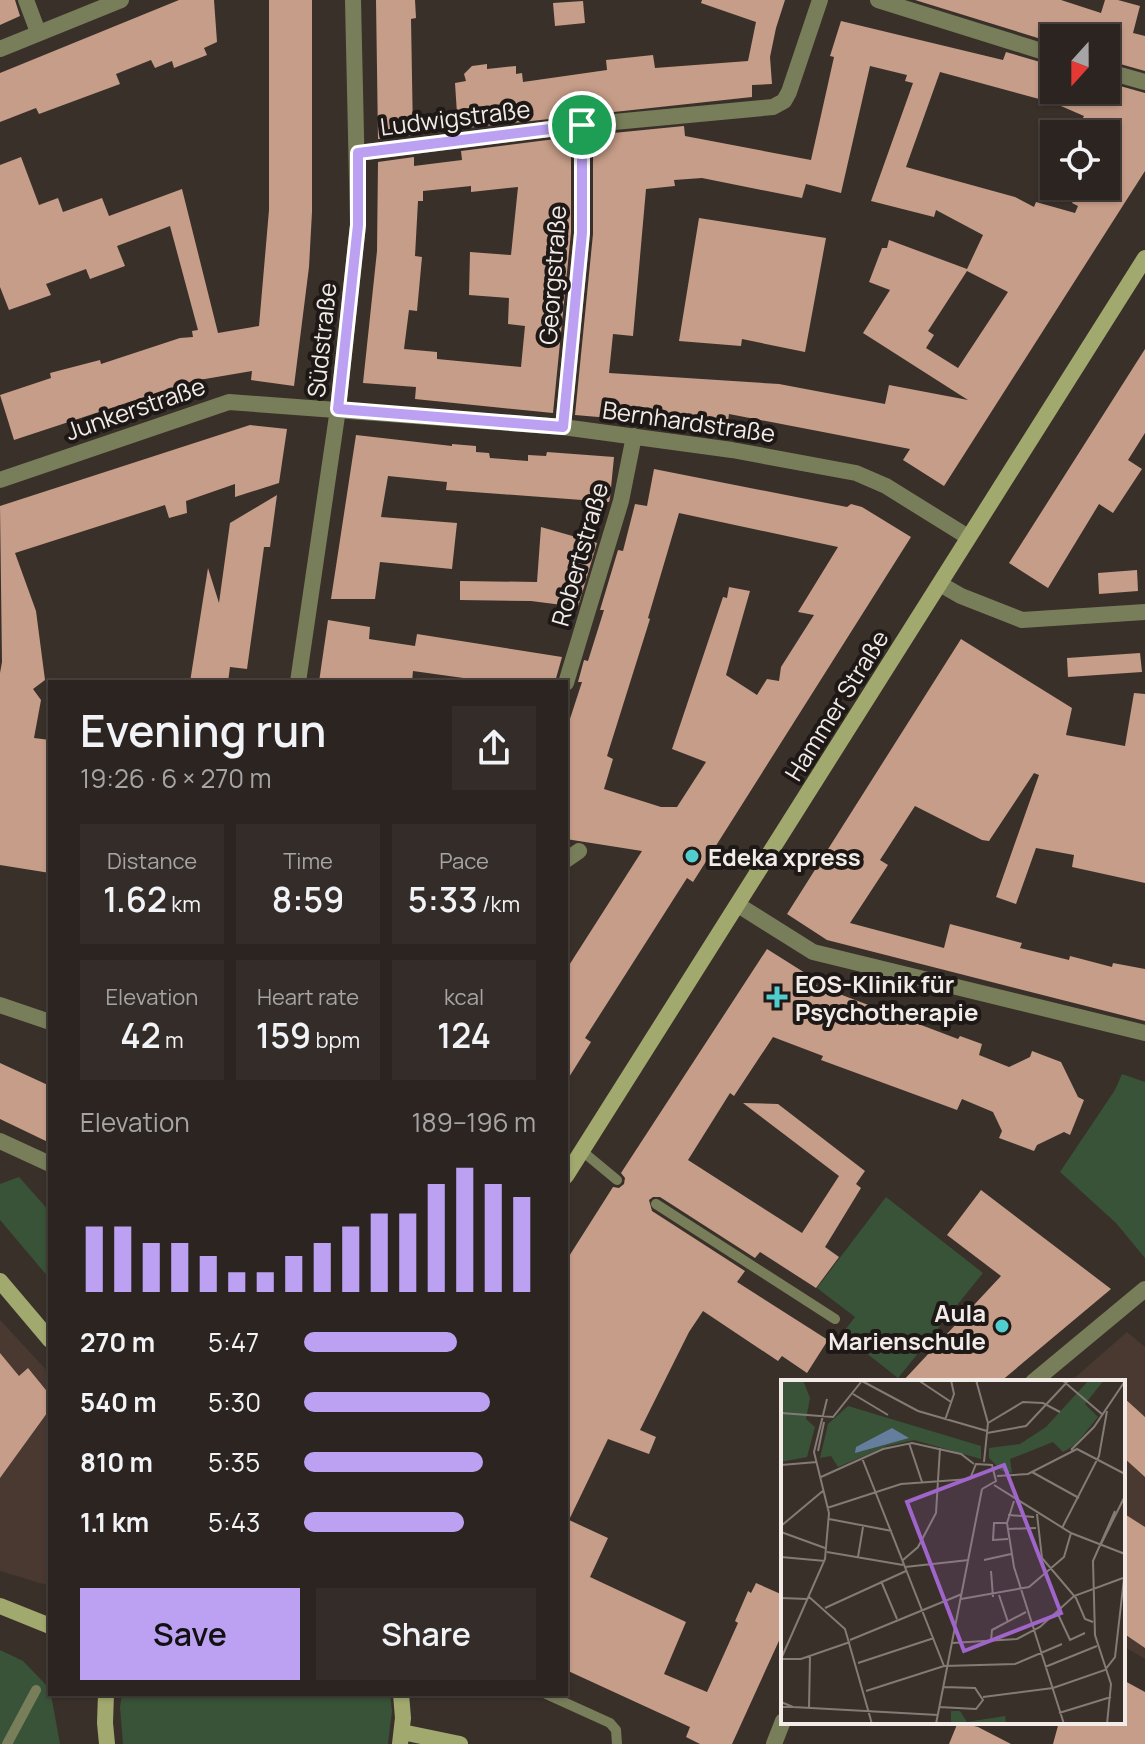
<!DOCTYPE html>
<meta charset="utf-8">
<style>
:root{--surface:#2c2420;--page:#342c29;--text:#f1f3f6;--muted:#a6a4a5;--line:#48413e;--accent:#bca0f2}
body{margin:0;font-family:Manrope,sans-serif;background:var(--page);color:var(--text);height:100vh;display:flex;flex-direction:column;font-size:30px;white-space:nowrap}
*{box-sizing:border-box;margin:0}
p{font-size:26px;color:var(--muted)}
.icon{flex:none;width:44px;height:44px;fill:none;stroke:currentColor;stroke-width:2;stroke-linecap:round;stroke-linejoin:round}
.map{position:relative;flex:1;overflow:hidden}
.details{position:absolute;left:48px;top:680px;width:520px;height:1016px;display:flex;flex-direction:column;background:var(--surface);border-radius:0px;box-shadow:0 2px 6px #0004,0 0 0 2px var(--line)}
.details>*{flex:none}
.needle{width:52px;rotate:201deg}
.fabs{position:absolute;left:1040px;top:24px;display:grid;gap:16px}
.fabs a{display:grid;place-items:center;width:80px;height:80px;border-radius:0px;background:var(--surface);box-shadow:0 2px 6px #0004,0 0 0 2px var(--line);font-size:40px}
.pin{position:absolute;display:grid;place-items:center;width:68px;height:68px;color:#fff;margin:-34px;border:4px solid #fff;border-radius:50%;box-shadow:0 2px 8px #0007}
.round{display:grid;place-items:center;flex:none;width:84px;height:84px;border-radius:0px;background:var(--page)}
.head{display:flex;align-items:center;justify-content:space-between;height:136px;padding:0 32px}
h1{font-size:44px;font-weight:600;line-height:60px}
.stats{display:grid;grid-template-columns:repeat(3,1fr);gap:12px;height:136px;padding:8px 32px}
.stats div{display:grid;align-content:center;border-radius:0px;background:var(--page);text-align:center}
.stats b{font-size:34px;font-weight:600}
.stats small{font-size:22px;font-weight:400}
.stats p{font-size:22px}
.chart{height:224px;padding:16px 32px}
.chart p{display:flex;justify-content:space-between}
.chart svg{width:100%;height:144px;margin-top:8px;stroke:var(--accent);stroke-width:6}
.primary-button{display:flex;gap:16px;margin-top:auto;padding:16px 32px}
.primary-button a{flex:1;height:92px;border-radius:0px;background:var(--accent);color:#111;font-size:32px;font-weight:600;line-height:92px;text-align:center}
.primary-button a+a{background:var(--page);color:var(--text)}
ul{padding:0 32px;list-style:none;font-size:26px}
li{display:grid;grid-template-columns:128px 96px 1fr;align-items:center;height:60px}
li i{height:20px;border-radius:10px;background:var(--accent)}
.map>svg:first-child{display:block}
</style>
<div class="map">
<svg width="1145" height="1744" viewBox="0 0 1145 1744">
<rect width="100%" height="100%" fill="#3a302a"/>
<path fill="#493931" d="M0,1320L50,1374V1586L0,1571Z
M1127,1332L1145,1347V1659L1123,1646V1382H1070Z"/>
<path fill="#385338" d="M1122,1074L1145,1082V1258L1116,1223L1060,1172L1115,1090Z
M19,1177L50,1212V1279L0,1220V1184Z
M886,1197L983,1273L898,1378L842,1334L855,1317L817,1288Z
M0,1650L23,1661L50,1689L60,1744H0Z
M122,1694H390L392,1711L388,1744H123L120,1707Z"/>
<path fill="#c69d88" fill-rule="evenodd" d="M0,0H15L20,16L0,25Z
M179,0H214L217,42L204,48L207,55L174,68L172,61L155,68L151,60L116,74L120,84L39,114L36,108L0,122V73Z
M269,0H312V212L309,267L294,386L251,380L252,371L193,381L14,440L0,395L51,378L50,373L100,360L101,364L180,338L193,337L192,331L198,330L170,226L117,246L125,266L90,279L86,269L46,284L51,295L9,310L0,287V165L21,157L39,205L58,198L63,212L102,198L109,216L182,189L218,333L259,326L269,210Z
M376,0H415L416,18L411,19L413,135L378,139Z
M702,0H785L776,28L770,57L772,84L752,85V97L458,129L455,83L466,81L464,74L472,66L487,64V69L516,66V74L522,73L523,82L607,70L606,60L653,55L655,68L748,61L756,22L701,3Z
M915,0H1061L1101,13L1105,0H1118L1140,6L1133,33L1145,36V71L1106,60V38H1054V43Z
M583,1L585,23L555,26L553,3Z
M841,21L1003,60L1006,52L1054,66V90H1106V82L1145,93V171L944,486L903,460L910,449L823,432L729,414L727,428L575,415L593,234V135L684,126L685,136L811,160L834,57L830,56ZM870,66L907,75L905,81L913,83L871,201L934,217L936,210L983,235L967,269L889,240L887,248H882L869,282L890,290L863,333L968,400L889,385L885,404L779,384L609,373L613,334L633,336L646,189L675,186L674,180L702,178L802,198L806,184L841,193ZM940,72L1054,103L1084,116L1074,134H1120L1106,155V186H1083L1072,203L1078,206L1075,213L1036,202L1034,207L1015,197L906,167ZM967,271L1008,292L958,368L926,348L934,335L928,331Z
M571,137V232L553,413L415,399L416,387L363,383L377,251L378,162L414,157V166L462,160L461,151ZM471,186V192L518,187L511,255L470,252L469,295L509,298L508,324L525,326L521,367L437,359V352L404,349L409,310L417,311L422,257L415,256L418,201H423V191Z
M699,218L826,238L805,352L742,339L741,346L679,341Z
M1145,349V433L1128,460L1142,469L1113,513L1099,504L1048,588L1009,563Z
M250,425L287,429L279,483L235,497V484L186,501L187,513L169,518L165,505L15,553L36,611L45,680L33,689L41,700L34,738L50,740V873L0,865V673L2,662L0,506Z
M356,435L452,446V444L476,446V452L489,453L490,458L528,461V455L546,456L547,452L614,457L610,498L609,502L446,490L447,482L388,476L381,517L457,523L452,569L380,562L375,599H331Z
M654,469L847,507L851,504L862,507L911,537L693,882L687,878L585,1038L591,1042L566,1082V970L642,851L566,839V731L582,682H578L584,660L588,661L604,610H600L618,550L623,551L635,504L647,506ZM679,513L838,547L798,612L814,615L781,667L779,681L767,679L757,695L726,675L750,591L729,587L727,598L723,597L672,749L706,762L677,807H661L604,789L613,759L607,756L650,619L648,618Z
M277,495L270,547H264L247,669L230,667L228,682H190L208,568L219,603L230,523Z
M541,527L597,543L578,607L531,601L460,600V581L537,582Z
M1137,570L1138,591L1099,594L1098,573Z
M328,620L370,627L369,639L415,646L417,634L562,657L555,682H492L413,671L412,682H319Z
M961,639L1072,708L1066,735L1125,746L1134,693L1145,694V883L1072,867L1074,855L1036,848L1016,904L996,897L1039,775L1034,773L989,841L982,840L915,806L880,860L888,865L850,923L944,948L950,924L1022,943L1020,948L1069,960L1070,956L1112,967L1113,963L1145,969V1021L827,940L787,914Z
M1140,653L1142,672L1068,677L1067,658Z
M767,949L813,978V984L958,1039L960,1036L982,1044L979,1055L1009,1067L1030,1057L1032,1051L1061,1062L1078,1097L1084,1100L1070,1135L1064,1132L1037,1145L1034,1151L999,1138L1002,1131L993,1112L962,1099L957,1110L821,1060L823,1056L773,1037L734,1096L730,1093L688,1160L802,1233L839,1176L743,1103L778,1104L865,1171L856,1184L861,1188L825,1247L839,1257L816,1288L760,1252L755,1258L660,1197H653L649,1200L652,1211L745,1271L737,1282L828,1340L807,1373L782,1356L778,1361L703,1311L689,1332L640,1430L656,1437L649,1454L608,1439L569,1520L608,1538L590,1577L686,1622L664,1674L707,1692L738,1623L735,1621L748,1591L751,1593L756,1583L783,1595V1632L732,1744H700L686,1737L690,1727L566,1670V1261L613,1187L619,1188L624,1184L625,1178L621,1173Z
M0,1063L50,1086V1143L0,1119Z
M981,1190L1111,1289L1000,1382H902L1001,1276L947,1235Z
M0,1353L19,1376L28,1368L50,1395V1409L0,1478Z
M1123,1397L1145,1417V1477L1123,1457Z
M1123,1513L1145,1527V1648L1123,1633Z
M1123,1680L1145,1692V1744H1053L1059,1722H1123Z
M958,1722L978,1727L1011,1744H949Z"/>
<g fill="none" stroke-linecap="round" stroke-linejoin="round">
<path stroke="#797e5a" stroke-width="10" d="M582,1151L617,1180
M656,1204L835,1319
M546,1694L610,1723L616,1730L617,1744
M7,1744L36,1690"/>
<path stroke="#797e5a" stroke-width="16" d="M26,0L38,32
M878,0L1054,55
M0,49L121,0
M1106,71L1145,82
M358,153L582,125L773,107L784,101L789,92L820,0
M563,427L582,233V125
M0,480L229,402L563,427L732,450L856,473L886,486L968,537
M940,584L961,596L1022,620L1145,612
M298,682L338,409L358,225L353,0
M566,683L621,501L634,436
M566,860L579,851
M738,905L813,952L1145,1033
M0,1005L50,1022
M0,1141L50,1164
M1033,1382L1145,1289
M774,1744L783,1721"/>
<path stroke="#a1a96f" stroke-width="16" d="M566,1176L1145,258
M0,1281L50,1340
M0,1606L50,1626
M106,1694L105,1723L107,1744
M402,1732L460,1744
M400,1744L403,1718L401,1694"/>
</g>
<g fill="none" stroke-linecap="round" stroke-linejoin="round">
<defs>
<path id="route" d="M582,125V233L563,427L338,409L358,225V153Z"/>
</defs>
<use href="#route" stroke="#fff" stroke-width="16"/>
<use href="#route" stroke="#bca0f2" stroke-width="10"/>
</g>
<g fill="#52cdcd" stroke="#1e1916" stroke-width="3">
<circle cx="692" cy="856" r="8"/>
<path d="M773 985h8v8h8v8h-8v8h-8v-8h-8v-8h8z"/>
<circle cx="1002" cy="1326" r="8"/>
</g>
<g text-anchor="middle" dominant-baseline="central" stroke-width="8" stroke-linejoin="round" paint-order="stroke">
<g font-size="24" fill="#f2ebe8" stroke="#1e1916">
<text transform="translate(455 117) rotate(-7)">Ludwigstraße</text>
<text transform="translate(552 275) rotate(-86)">Georgstraße</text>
<text transform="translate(321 340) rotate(-84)">Südstraße</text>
<text transform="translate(135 408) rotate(-19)">Junkerstraße</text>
<text transform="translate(689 421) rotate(8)">Bernhardstraße</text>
<text transform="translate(579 554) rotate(-74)">Robertstraße</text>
<text transform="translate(836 705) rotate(-58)">Hammer Straße</text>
</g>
<g font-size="24" font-weight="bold" fill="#f2ebe8" stroke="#1e1916" text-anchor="start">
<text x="708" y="856">Edeka xpress</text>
<text x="795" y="983">EOS-Klinik für<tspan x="795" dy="28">Psychotherapie</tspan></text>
<text x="986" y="1312" text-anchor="end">Aula<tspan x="986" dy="28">Marienschule</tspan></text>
</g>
</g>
<g transform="translate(781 1380)">
<rect width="344" height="344" fill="#3a302a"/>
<path d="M0,0H22L29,18L25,39L34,47L26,77L0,82ZM308,0H323L304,24L317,37L294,65L282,72L272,62L229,79L231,93L221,91L208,78V68L239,64L265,47ZM67,26L200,66V79L133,60L106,66L57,87L50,76L39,78L47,44ZM170,331H179L186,342L224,336L225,344H170Z" fill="#385338"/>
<path d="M111,48L128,58L74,73L75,67Z" fill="#657e9e"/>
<path fill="none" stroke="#847b76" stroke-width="2" d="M79,0L137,31L206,51M137,0L170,22M195,0L207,43L203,82M281,0L322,35M72,14L107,35M0,33L52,37L80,2M164,40L173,14L170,0M207,43L242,22L262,23L279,32M206,53L245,46L288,0M128,63L141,102M290,70L313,47L344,1M37,71L43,42M81,78L163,286M0,85L36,82M251,92L298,118M216,96L247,94L296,69L344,94M40,97L102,69L131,63L180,74L193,84M189,99L195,84L211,85L215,101L201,109M213,105L290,153L344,174M233,121L226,143L233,187L283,344M46,128L120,104L189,99M256,134L261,178L295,218L304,239L312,242M227,135L253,137M48,139L111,151M226,143H213L212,160L227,159M0,146L43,110M281,148L318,76L326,31M226,149L255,148M0,152L44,168M319,166L344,116M46,172L122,185M0,177L44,181M77,177L82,147M122,180L137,167L155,133L159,68M203,180L230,174M124,187L188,180M210,191L212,217M100,201L116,239M218,215L227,242M27,216L64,249L91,344M0,218L26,219M180,219L248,207L283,177L290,153M44,228L125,191M276,232L289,260L304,253M69,260L181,214M210,261L211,250L245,232M171,263L236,259L259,247L293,216L342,198M0,279H20L69,262M0,279L44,179L48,133L33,72L46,19M77,283L153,258M264,287L316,266M85,311L163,286L234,284L281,264M202,317L272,308L324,290L334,277L344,190M0,322L12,327H0M12,327L157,335M158,327L195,329L202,320L194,308L163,307M28,328L29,276M278,333L330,317M155,344L201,109M326,344L330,304L314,255L312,181L334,131"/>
<path fill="#9f65cb" fill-opacity="0.15" stroke="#9f65cb" stroke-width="4" d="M223,85L280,233L183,271L126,122Z"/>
<rect width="344" height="344" fill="none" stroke="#f2ebe8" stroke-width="4"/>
</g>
</svg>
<div class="fabs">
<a><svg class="needle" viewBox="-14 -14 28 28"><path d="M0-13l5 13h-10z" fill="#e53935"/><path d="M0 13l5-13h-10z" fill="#a6a4a5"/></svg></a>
<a><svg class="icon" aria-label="locate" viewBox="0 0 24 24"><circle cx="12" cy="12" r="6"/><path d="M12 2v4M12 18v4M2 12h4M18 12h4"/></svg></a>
</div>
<div class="pin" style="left:582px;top:125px;background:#1e9e55"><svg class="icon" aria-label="arrive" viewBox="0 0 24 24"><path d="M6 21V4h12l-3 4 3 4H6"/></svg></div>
<section class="details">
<div class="head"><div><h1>Evening run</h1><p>19:26 · 6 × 270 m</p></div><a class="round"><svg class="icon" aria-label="share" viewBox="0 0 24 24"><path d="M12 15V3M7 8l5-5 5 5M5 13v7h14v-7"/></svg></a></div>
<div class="stats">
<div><p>Distance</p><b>1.62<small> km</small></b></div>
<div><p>Time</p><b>8:59</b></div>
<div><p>Pace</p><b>5:33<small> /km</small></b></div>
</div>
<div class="stats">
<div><p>Elevation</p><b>42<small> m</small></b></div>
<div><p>Heart rate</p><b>159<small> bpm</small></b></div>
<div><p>kcal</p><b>124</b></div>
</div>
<div class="chart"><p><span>Elevation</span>189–196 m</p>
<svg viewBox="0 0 160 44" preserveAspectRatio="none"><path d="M5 44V24M15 44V24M25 44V29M35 44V29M45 44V33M55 44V38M65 44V38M75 44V33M85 44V29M95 44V24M105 44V20M115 44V20M125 44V11M135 44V6M145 44V11M155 44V15"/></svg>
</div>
<ul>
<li><b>270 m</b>5:47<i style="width:66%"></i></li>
<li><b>540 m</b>5:30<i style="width:80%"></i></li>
<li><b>810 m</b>5:35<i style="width:77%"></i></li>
<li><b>1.1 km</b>5:43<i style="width:69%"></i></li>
</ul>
<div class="primary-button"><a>Save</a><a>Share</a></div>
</section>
</div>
